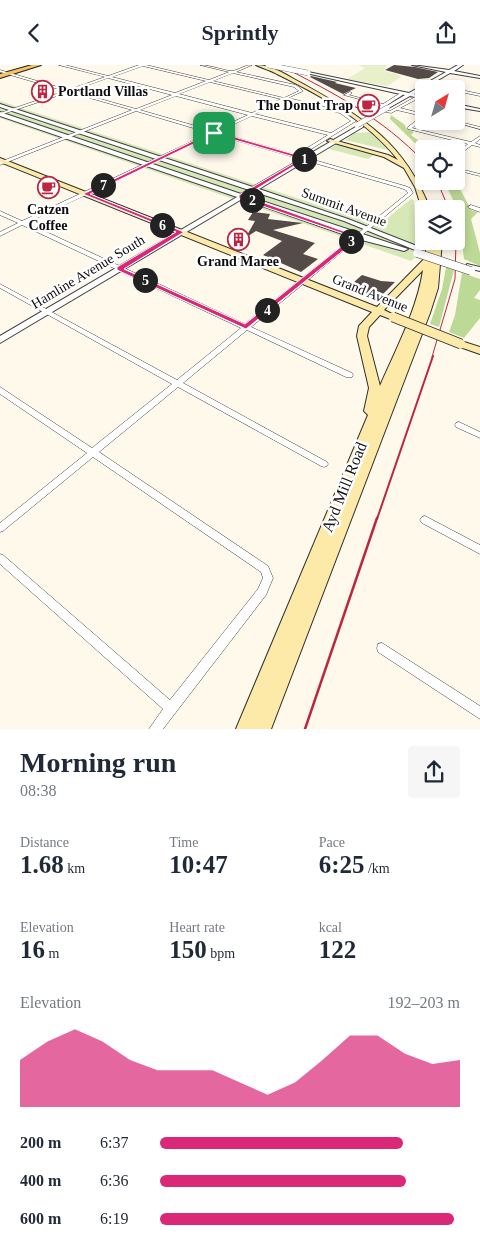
<!DOCTYPE html>
<meta charset="utf-8">
<style>
:root{--surface:#fff;--page:#f6f6f7;--text:#1f2937;--muted:#747a83;--accent:#db2777}
body{margin:0;font-family:"Times New Roman",serif;background:var(--page);color:var(--text);height:100vh;display:flex;flex-direction:column;font-size:19px;white-space:nowrap}
*{box-sizing:border-box;margin:0}
p{font-size:16px;color:var(--muted)}
.icon{flex:none;width:28px;height:28px;fill:none;stroke:currentColor;stroke-width:2;stroke-linecap:round;stroke-linejoin:round}
.map{position:relative;height:664px;overflow:hidden}
.drawer{display:flex;flex-direction:column;background:var(--surface);flex:1}
.drawer>*{flex:none}
.needle{width:32px;rotate:37deg}
.buttons{position:absolute;left:415px;top:15px;display:grid;gap:10px}
.buttons a{display:grid;place-items:center;width:50px;height:50px;border-radius:5px;background:var(--surface);box-shadow:0 2px 8px #0003;font-size:25px}
.pin{position:absolute;display:grid;place-items:center;width:42px;height:42px;color:#fff;margin:-21px;border-radius:10px;box-shadow:0 2px 8px #0006}
.km{position:absolute;width:25px;height:25px;margin:-12px;border-radius:50%;background:#222;color:#fff;font-size:14px;line-height:25px;text-align:center}
.round{display:grid;place-items:center;flex:none;width:52px;height:52px;border-radius:5px;background:var(--page)}
.headline{display:flex;align-items:center;justify-content:space-between;height:85px;padding:0 20px}
h1{font-size:28px;font-weight:800;line-height:38px}
.metrics{display:grid;grid-template-columns:repeat(3,1fr);gap:8px;height:85px;padding:5px 20px}
.metrics div{display:grid;align-content:center}
.metrics b{font-size:25px;font-weight:800}
.metrics small{font-size:14px;font-weight:400}
.metrics p{font-size:14px}
.chart{height:140px;padding:10px 20px}
.chart p{display:flex;justify-content:space-between}
.chart svg{width:100%;height:90px;margin-top:5px;fill:var(--accent);opacity:.7}
ul{padding:0 20px;list-style:none;font-size:16px}
li{display:grid;grid-template-columns:80px 60px 1fr;align-items:center;height:38px}
li i{height:12px;border-radius:6px;background:var(--accent)}
header{display:flex;justify-content:space-between;align-items:center;height:65px;padding:0 20px;background:var(--surface);font-size:22px;font-weight:800}
.map>svg:first-child{display:block}
</style>
<header><svg class="icon" aria-label="back" viewBox="0 0 24 24"><path d="M15 5l-7 7 7 7"/></svg>Sprintly<svg class="icon" aria-label="share" viewBox="0 0 24 24"><path d="M12 15V3M7 8l5-5 5 5M5 13v7h14v-7"/></svg></header>
<div class="map">
<svg width="480" height="664" viewBox="0 0 480 664">
<rect width="100%" height="100%" fill="#fff9ec"/>
<path fill="#d7e8b7" d="M0,36L379,160L411,134L414,135L416,192L411,196L0,53Z
M373,67L392,86L345,75L355,68Z
M337,79L375,89L368,94L329,84Z"/>
<path fill="#bdd996" d="M391,50L405,60L406,63L414,67L411,70L426,81L434,84H424V87L390,54Z
M444,116H456L471,145L478,147L471,154L480,188V201L464,194L462,177L464,158Z
M446,202L454,205L439,262L430,259L442,224Z
M462,208L480,214V225L474,233L480,235V253L464,273L449,267L455,250Z"/>
<path fill="#e7f0c9" d="M358,0H387L384,6L397,9L401,12L387,21L347,14L365,3Z"/>
<path fill="#554c49" d="M394,0L415,2L438,7L429,13L418,14L385,5Z
M311,11L337,17L335,18L356,23L343,29L310,12Z
M253,147L270,149L268,154L303,158L273,165L315,178L303,189L318,194L301,207L263,190L282,176L256,166L236,179L228,176L240,169L246,172L255,156L248,155Z
M362,210L381,216L395,217L375,237L345,225Z"/>
<g fill="none" stroke-linecap="round" stroke-linejoin="round">
<defs>
<path id="minor" d="M59,0H65L108,11L139,0H146L209,15L229,7L200,0C210,0 225,6 232,6C239,5 244,0 252,0L236,7L296,20L303,26L288,33L342,46L356,56L300,91L405,121L410,123L413,128L251,262L352,308L353,310L352,312H346L247,265L183,318L327,397L328,399L327,401L324,402L321,401L178,322L99,387L268,501L273,513L266,530L163,664H149L163,644L0,499V489L3,490L170,635L258,524L263,513L261,507L93,392L3,466L0,467V458L87,388L0,329V322L92,383L172,319L0,223V219L177,315L241,263L22,160L0,171V167L18,158L0,150V146L22,156L210,68L136,46L0,100V97L132,45L69,27L0,50V48L65,26L0,7V5L68,25L105,12ZM143,1L206,16L175,28L112,12ZM233,8L294,22L299,26L284,33L213,16ZM108,13L172,30L136,44L72,26ZM210,17L281,34L252,48L179,29ZM176,31L248,50L213,66L140,45ZM285,35L340,48L351,56L331,68L255,49ZM252,51L328,70L296,90L217,67ZM214,69L401,123L406,125L408,128L245,259L27,158Z
M429,18L451,23L453,24H445L428,20Z
M456,24L480,29V31L456,26Z
M350,27L352,28L349,30L383,39L402,27H404V29L381,44L390,46L417,31H419V33L400,43L424,49V53L412,63L471,77L480,71V74L475,78L480,80V82L472,80L456,92V89L468,79L408,64V62L422,51L397,45L391,48L377,45V43L381,40L344,30Z
M451,56H456L480,62V64Z
M456,103L480,109V111L456,105Z
M471,140L480,143V147L469,143L468,142Z
M459,357L480,367V373L456,362L455,360L456,358Z
M425,451L480,480V489L422,458L420,455L422,452Z
M382,578L480,641V654L378,587L377,583L378,579Z"/>
<path id="tertiary" d="M412,0L449,5L458,0H463L454,6L480,11V13L450,8L414,29L424,32V34L410,31L387,44L385,42L405,30L306,8L308,7L409,28L446,7Z
M0,39L253,122L359,60H363V62L259,124L348,154L422,183L418,185H415L344,156L255,127L247,131L408,184L404,186L354,173L242,134L0,278V271L237,132L0,51V47L241,129L249,125L0,42Z
M456,39L480,44V46L456,42Z
M467,199L480,202V206L467,203Z"/>
<path id="secondary" d="M256,0C274,0 289,12 305,20C364,53 405,78 430,144H424V146L422,144L415,122L404,103L384,92L327,76L330,74L388,90L398,95C368,56 320,30 277,9C270,5 262,3 256,0Z
M0,93L377,242L425,193L427,176H442L438,223L430,248L271,664H236L368,350L364,346L369,323L357,271L359,261L372,247L0,97ZM423,205C417,245 396,284 380,321L367,271L369,262L380,250L393,255L396,254L398,252L384,245Z
M461,276L480,282V289L457,281L456,279L457,277Z"/>
<path id="primary" d="M32,0H41L0,13V9Z"/>
</defs>
<use href="#minor" stroke="#404040" stroke-width="1"/>
<use href="#tertiary" stroke="#404040" stroke-width="2"/>
<use href="#secondary" stroke="#2f2f2f" stroke-width="2"/>
<use href="#primary" stroke="#1e1e1e" stroke-width="2"/>
<use href="#minor" fill="#fff" fill-rule="evenodd"/>
<use href="#tertiary" fill="#fff" fill-rule="evenodd"/>
<use href="#secondary" fill="#feeaa8" fill-rule="evenodd"/>
<use href="#primary" fill="#f7c165" fill-rule="evenodd"/>
<path stroke="#bb2740" stroke-width="1" d="M279,0C332,27 383,53 424,97
M437,116L449,144
M432,292L455,214L456,176"/>
<path stroke="#bb2740" stroke-width="2" d="M377,454L433,291"/>
<path stroke="#bb2740" stroke-width="2.5" d="M305,664L377,453"/>
<defs>
<path id="tertiary-bridge-far1" d="M268,0L308,8
M357,60L387,43"/>
<path id="tertiary-bridge" d="M417,188L471,206"/>
<path id="secondary-bridge" d="M393,252L461,279"/>
</defs>
<use href="#tertiary-bridge-far1" stroke="#404040" stroke-width="5.5" stroke-linecap="butt"/>
<use href="#tertiary-bridge" stroke="#404040" stroke-width="9" stroke-linecap="butt"/>
<use href="#secondary-bridge" stroke="#2f2f2f" stroke-width="11" stroke-linecap="butt"/>
<use href="#tertiary-bridge-far1" stroke="#fff" stroke-width="5"/>
<use href="#tertiary-bridge" stroke="#fff" stroke-width="8"/>
<use href="#secondary-bridge" stroke="#feeaa8" stroke-width="9"/>
</g>
<path fill="#db2777" stroke="#fff" fill-rule="evenodd" d="M214,66L307,93L245,131L360,172L246,264L117,205V202L176,167L83,129ZM214,69L301,94L239,130V133L353,172L245,259L124,204L184,167L90,129Z"/>
<defs>
<symbol id="building-ring" viewBox="-11 -11 22 22"><circle r="9.5" fill="#fff" stroke="#bb2740" stroke-width="1.5"/><path d="M-4-6H4V6H1V3H-1V6H-4ZM-2.5-4.3h1.7v1.8h-1.7ZM.8-4.3h1.7v1.8H.8ZM-2.5-1h1.7V.8h-1.7ZM.8-1h1.7V.8H.8Z" fill="#bb2740"/></symbol>
<symbol id="cafe-ring" viewBox="-11 -11 22 22"><circle r="9.5" fill="#fff" stroke="#bb2740" stroke-width="1.5"/><path d="M-5.5-4.5H6V0H3Q3 3.5 0 3.5H-2.5Q-5.5 3.5-5.5 0ZM3-3.2v2h1.7v-2ZM-6 4.5H4V6H-6Z" fill="#bb2740"/></symbol>
</defs>
<g fill-rule="evenodd">
<use href="#building-ring" x="30" y="14" width="25" height="25"/>
<use href="#cafe-ring" x="356" y="28" width="25" height="25"/>
<use href="#cafe-ring" x="36" y="110" width="25" height="25"/>
<use href="#building-ring" x="226" y="162" width="25" height="25"/>
</g>
<g text-anchor="middle" dominant-baseline="central" stroke-width="5" stroke-linejoin="round" paint-order="stroke">
<g font-size="14" font-weight="bold" fill="#0d0d0d" stroke="#fff">
<text x="58" y="26" text-anchor="start">Portland Villas</text>
<text x="353" y="40" text-anchor="end">The Donut Trap</text>
<text x="48" y="144">Catzen<tspan x="48" dy="16">Coffee</tspan></text>
<text x="238" y="196">Grand Maree</text>
</g>
<g font-size="14" fill="#0d0d0d" stroke="#fff">
<text transform="translate(344 142) rotate(20)">Summit Avenue</text>
<text transform="translate(88 207) rotate(-31)">Hamline Avenue South</text>
<text transform="translate(370 228) rotate(22)">Grand Avenue</text>
</g>
<g font-size="16" fill="#0d0d0d" stroke="#fff">
<text transform="translate(344 422) rotate(-68)">Ayd Mill Road</text>
</g>
</g>
</svg>
<div class="buttons">
<a><svg class="needle" viewBox="-14 -14 28 28"><path d="M0-13l5 13h-10z" fill="#e53935"/><path d="M0 13l5-13h-10z" fill="#747a83"/></svg></a>
<a><svg class="icon" aria-label="locate" viewBox="0 0 24 24"><circle cx="12" cy="12" r="6"/><path d="M12 2v4M12 18v4M2 12h4M18 12h4"/></svg></a>
<a><svg class="icon" aria-label="layers" viewBox="0 0 24 24"><path d="M12 4l9 5-9 5-9-5zM3 14l9 5 9-5"/></svg></a>
</div>
<div class="pin" style="left:214px;top:68px;background:#1e9e55"><svg class="icon" aria-label="arrive" viewBox="0 0 24 24"><path d="M6 21V4h12l-3 4 3 4H6"/></svg></div>
<b class="km" style="left:304px;top:94px">1</b>
<b class="km" style="left:252px;top:135px">2</b>
<b class="km" style="left:351px;top:176px">3</b>
<b class="km" style="left:267px;top:245px">4</b>
<b class="km" style="left:145px;top:215px">5</b>
<b class="km" style="left:162px;top:160px">6</b>
<b class="km" style="left:103px;top:120px">7</b>
</div>
<section class="drawer">
<div class="headline"><div><h1>Morning run</h1><p>08:38</p></div><a class="round"><svg class="icon" aria-label="share" viewBox="0 0 24 24"><path d="M12 15V3M7 8l5-5 5 5M5 13v7h14v-7"/></svg></a></div>
<div class="metrics">
<div><p>Distance</p><b>1.68<small> km</small></b></div>
<div><p>Time</p><b>10:47</b></div>
<div><p>Pace</p><b>6:25<small> /km</small></b></div>
</div>
<div class="metrics">
<div><p>Elevation</p><b>16<small> m</small></b></div>
<div><p>Heart rate</p><b>150<small> bpm</small></b></div>
<div><p>kcal</p><b>122</b></div>
</div>
<div class="chart"><p><span>Elevation</span>192–203 m</p>
<svg viewBox="0 0 160 44" preserveAspectRatio="none"><path d="M0 44V21L10 12L20 6L30 12L40 21L50 26L60 26L70 26L80 32L90 38L100 32L110 21L120 9L130 9L140 18L150 23L160 21V44z"/></svg>
</div>
<ul>
<li><b>200 m</b>6:37<i style="width:81%"></i></li>
<li><b>400 m</b>6:36<i style="width:82%"></i></li>
<li><b>600 m</b>6:19<i style="width:98%"></i></li>
</ul>
</section>
